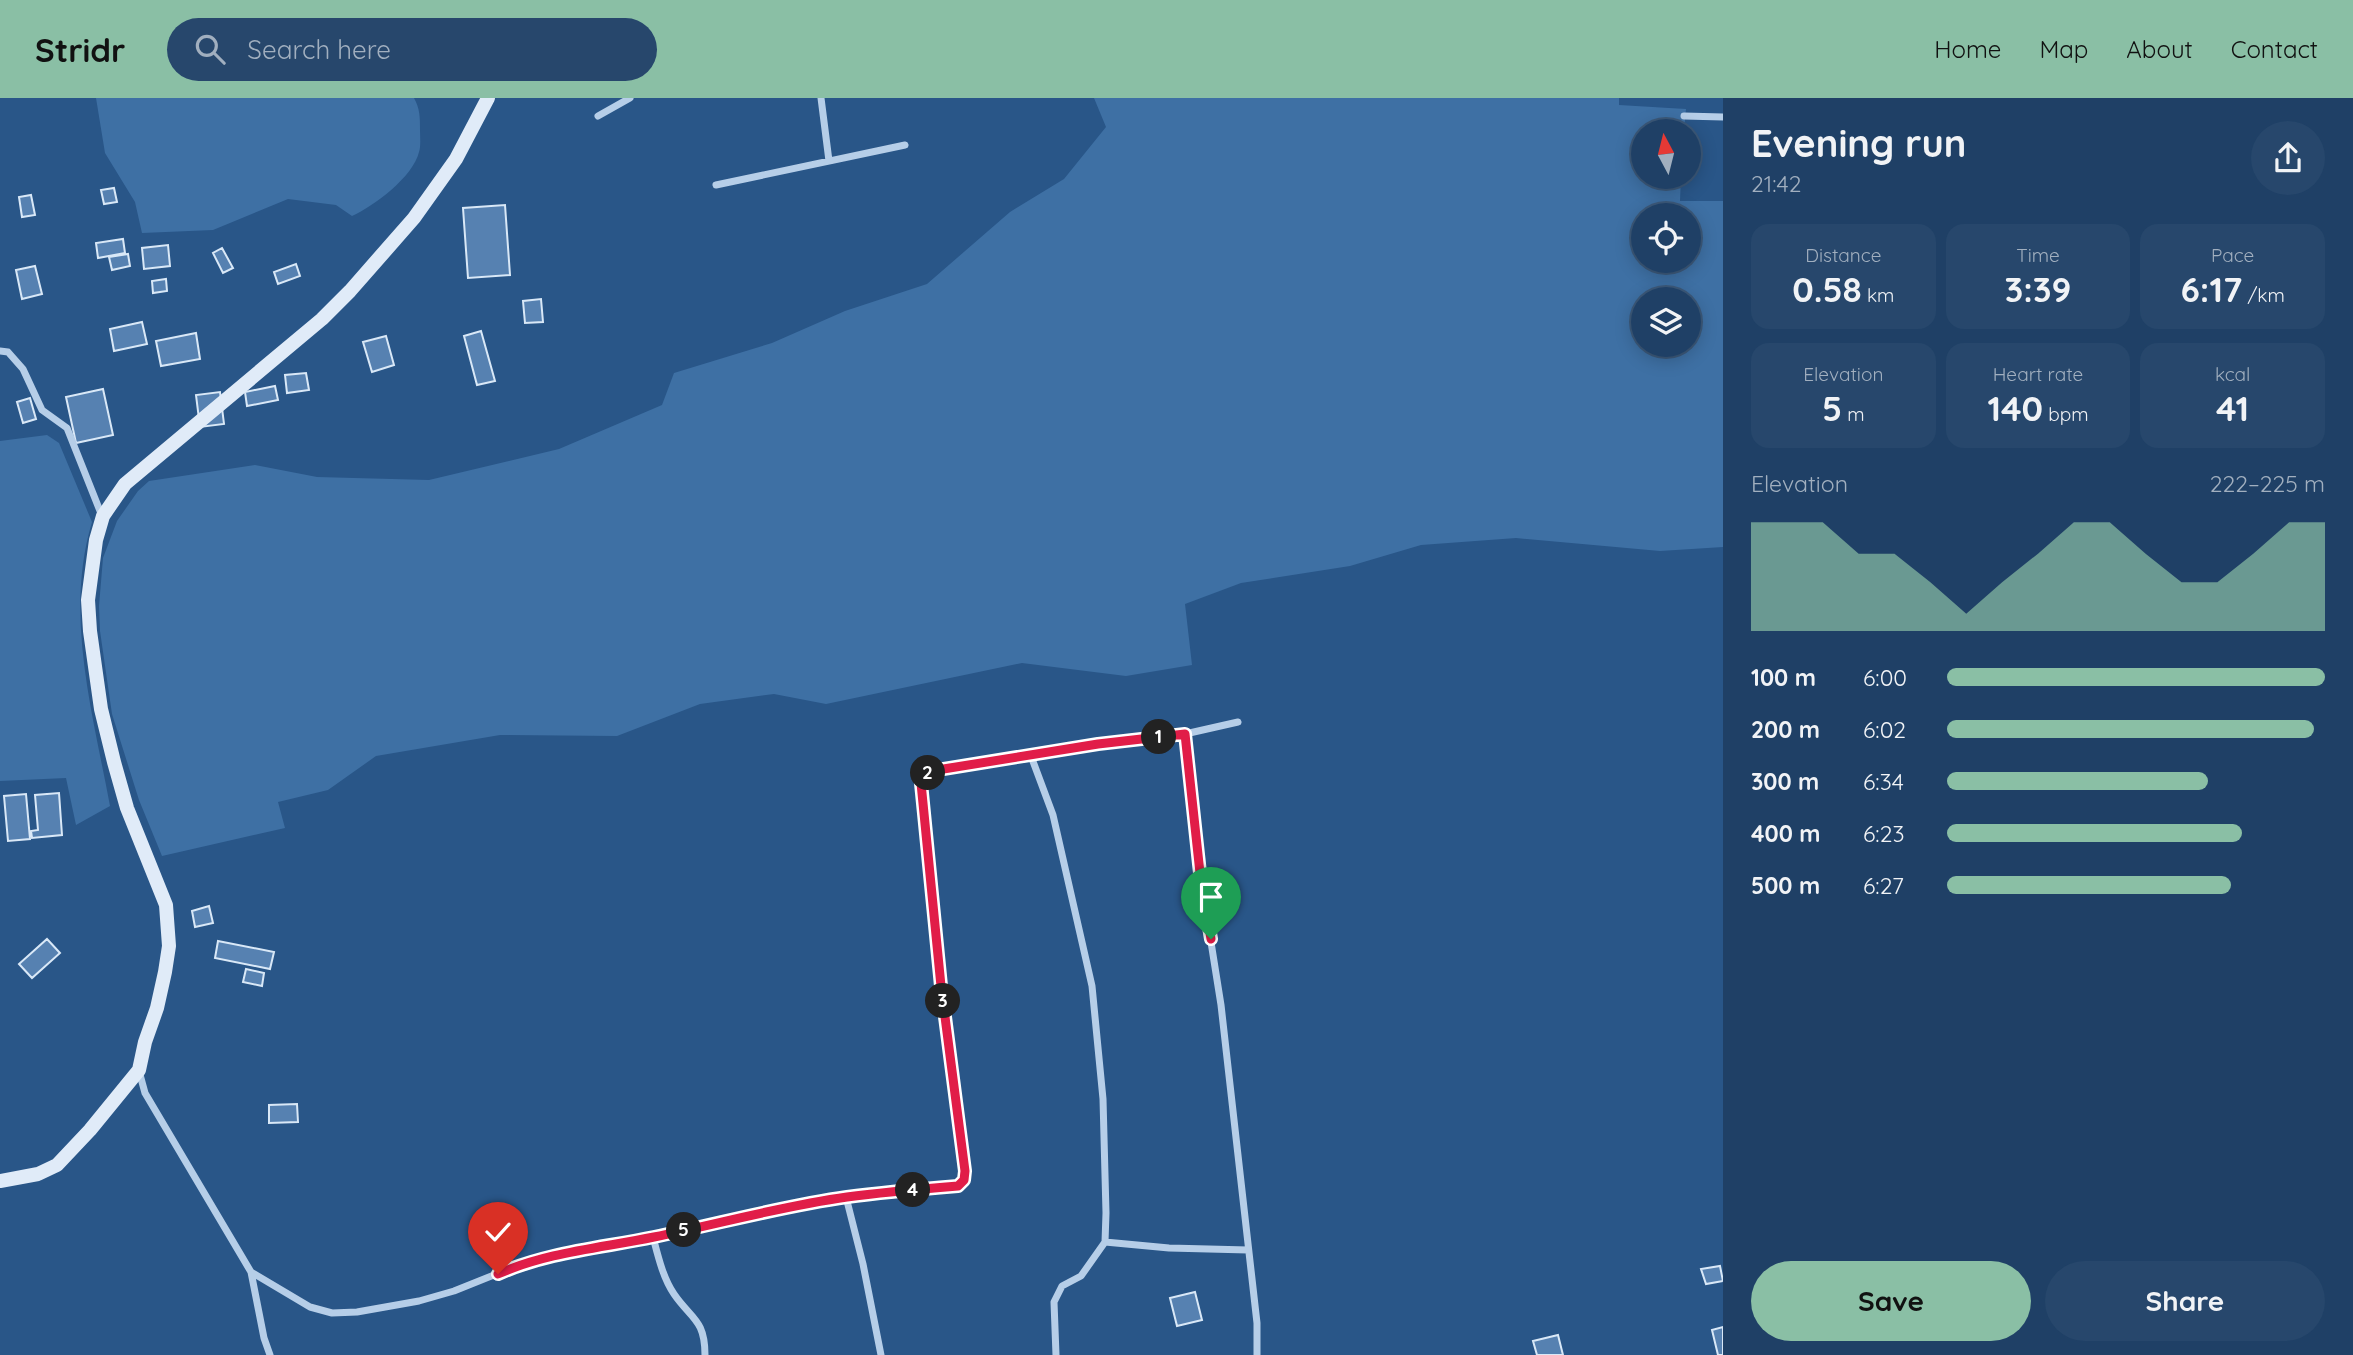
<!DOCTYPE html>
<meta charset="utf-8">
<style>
:root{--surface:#1f4066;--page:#27476c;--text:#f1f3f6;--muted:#a1afbf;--line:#3c597a;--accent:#8abfa5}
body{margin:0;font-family:Quicksand,sans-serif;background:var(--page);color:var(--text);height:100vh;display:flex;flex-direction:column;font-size:26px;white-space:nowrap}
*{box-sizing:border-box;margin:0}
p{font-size:23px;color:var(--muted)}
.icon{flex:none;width:38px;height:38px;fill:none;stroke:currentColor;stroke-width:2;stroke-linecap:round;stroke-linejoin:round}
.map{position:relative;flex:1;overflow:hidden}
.side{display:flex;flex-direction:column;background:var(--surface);width:630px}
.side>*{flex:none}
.needle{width:46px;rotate:353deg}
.fabs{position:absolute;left:1631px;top:21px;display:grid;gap:14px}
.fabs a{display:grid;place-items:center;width:70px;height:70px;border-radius:50%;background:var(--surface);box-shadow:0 4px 18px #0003,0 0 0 2px var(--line);font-size:35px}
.pin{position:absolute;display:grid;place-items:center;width:60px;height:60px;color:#fff;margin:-72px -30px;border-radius:50% 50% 50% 0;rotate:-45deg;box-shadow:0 0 7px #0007}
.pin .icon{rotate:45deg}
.km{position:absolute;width:35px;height:35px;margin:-18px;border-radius:50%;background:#222;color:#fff;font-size:19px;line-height:35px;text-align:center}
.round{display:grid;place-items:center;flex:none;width:74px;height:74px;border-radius:37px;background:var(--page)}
.headline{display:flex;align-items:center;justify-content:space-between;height:119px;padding:0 28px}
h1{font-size:38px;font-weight:700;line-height:52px}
.stats{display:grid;grid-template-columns:repeat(3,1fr);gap:10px;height:119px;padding:7px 28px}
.stats div{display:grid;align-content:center;border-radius:18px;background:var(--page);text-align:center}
.stats b{font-size:35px;font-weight:700}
.stats small{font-size:19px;font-weight:400}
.stats p{font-size:19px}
.chart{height:196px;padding:14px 28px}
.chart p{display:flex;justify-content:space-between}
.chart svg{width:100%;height:126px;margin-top:7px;fill:var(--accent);opacity:.7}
.button{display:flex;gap:14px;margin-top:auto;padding:14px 28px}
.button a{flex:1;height:80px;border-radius:42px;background:var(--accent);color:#111;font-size:28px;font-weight:700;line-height:80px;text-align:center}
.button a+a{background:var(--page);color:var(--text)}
ul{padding:0 28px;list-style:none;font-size:23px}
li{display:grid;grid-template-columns:112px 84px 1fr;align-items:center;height:52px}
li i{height:18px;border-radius:9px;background:var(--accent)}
header{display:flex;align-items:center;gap:42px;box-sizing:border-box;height:98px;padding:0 35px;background:var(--accent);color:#111}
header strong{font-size:33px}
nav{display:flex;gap:38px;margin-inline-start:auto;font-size:24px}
.search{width:490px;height:63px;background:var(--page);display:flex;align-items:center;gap:18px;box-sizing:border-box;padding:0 24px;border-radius:38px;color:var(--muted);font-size:26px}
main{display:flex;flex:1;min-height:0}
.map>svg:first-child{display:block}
</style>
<header>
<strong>Stridr</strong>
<div class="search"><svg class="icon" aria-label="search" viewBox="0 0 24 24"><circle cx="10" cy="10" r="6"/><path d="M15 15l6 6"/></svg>Search here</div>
<nav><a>Home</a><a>Map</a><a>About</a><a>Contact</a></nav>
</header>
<main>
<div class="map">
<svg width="1723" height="1257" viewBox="0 0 1723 1257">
<rect width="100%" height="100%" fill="#295688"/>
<path fill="#3e70a4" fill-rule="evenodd" d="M96,0H414C420,11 420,19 420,32C420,39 421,48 419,54C413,79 374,108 352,118L336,107L288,101L213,132L142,135L135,104L105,55Z
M1094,0H1619V7L1686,11L1684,33H1643V79H1681L1680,103H1723V449L1660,453L1516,440L1421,447L1350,468L1241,485L1185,506L1192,567L1126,578L1022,565L826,606L774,596L700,606L617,638L500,637L376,658L328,692L278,704L285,730L162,758L139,702L112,616L100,533L99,508L103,460L117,423L138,393L149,383L255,367L317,379L429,382L559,351L662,307L674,275L772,245L845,213L927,186L1010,114L1064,81L1106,29ZM1643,117H1689V163H1643ZM1643,201H1689V247H1643Z
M47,337L59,345L92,424C64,517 93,616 110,708L76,727L66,680L0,683V343Z"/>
<path fill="#5681b1" stroke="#d9e8f7" stroke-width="2" d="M114,90L117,104L104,106L101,92Z
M31,97L35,117L22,119L19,99Z
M505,107L510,177L468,180L463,110Z
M123,141L125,155L98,160L96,145Z
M168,147L170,168L144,171L142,150Z
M222,150L233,170L223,175L213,155Z
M128,156L130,168L112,172L109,159Z
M296,166L300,178L278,186L274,174Z
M35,168L42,196L22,201L16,172Z
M166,181L167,193L153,195L152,183Z
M541,201L543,224L525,225L523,203Z
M142,224L147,246L114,253L110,231Z
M481,233L495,283L477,287L464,238Z
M196,235L200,261L161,268L156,243Z
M386,238L394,267L372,274L363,244Z
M306,275L309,292L287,295L285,277Z
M275,288L278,302L247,308L245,294Z
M103,291L113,337L76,345L66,299Z
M220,294L224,326L200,329L196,297Z
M30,300L36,321L23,325L17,304Z
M59,695L62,737L32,740L31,733L38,732L35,697Z
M26,696L30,741L8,743L4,698Z
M209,808L213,825L195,829L192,813Z
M47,841L60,855L32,880L19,866Z
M218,843L274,854L270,871L215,860Z
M246,871L264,875L262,888L243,884Z
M297,1006L298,1024L269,1025V1007Z
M1720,1168L1723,1183L1706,1186L1701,1171Z
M1195,1194L1202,1222L1177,1228L1170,1200Z
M1723,1229V1257H1718L1712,1232Z
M1558,1237L1563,1257H1537L1533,1243Z"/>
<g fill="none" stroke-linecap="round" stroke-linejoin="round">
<path stroke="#b6cee8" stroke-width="7" d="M821,0L829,63
M598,18L630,0
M1684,18L1723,19
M716,87L905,47
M0,253L8,254L23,271L42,312L67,330L102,418
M1185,636L1200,775L1221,907L1257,1225V1257
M1031,658L1053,717L1092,888L1103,1001L1106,1115L1105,1144L1081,1178L1062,1188L1054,1204L1056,1257
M139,973L145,995L251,1174L264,1240L270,1257
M846,1099L863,1166L881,1257
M653,1139C658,1158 663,1180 674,1196C691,1221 705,1221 705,1257
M1105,1144L1169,1150L1248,1152
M251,1174L310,1209L332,1215L357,1214L419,1203L454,1193L524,1165L571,1153L653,1139L781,1111L846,1099L958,1088L964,1082L965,1073L941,888L921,685L923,677L931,673L1098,646L1185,636L1238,624"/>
<path stroke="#e0ebf8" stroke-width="14" d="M0,1083L38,1076L57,1067L90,1032L139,972L145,944L157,910L165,874L169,848L166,807L127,710L114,664L101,611L90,533L88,502L96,442L103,418L125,386L322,221L350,193L414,120L456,61L488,0"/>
</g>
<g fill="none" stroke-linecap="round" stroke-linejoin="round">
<defs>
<path id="route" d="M498,1176C548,1154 601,1150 654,1139C718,1126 782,1108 847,1099C884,1094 921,1091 958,1088L964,1082L965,1073L941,888L921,685L923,677L931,673L1098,646L1185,636L1200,775L1211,841"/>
</defs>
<use href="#route" stroke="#fff" stroke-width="14"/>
<use href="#route" stroke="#e11d48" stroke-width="9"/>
</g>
</svg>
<div class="fabs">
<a><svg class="needle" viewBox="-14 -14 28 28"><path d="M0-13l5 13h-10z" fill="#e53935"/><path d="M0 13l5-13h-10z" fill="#a1afbf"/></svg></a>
<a><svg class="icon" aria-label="locate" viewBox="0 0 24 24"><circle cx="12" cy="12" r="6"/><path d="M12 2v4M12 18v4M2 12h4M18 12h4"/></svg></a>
<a><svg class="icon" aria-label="layers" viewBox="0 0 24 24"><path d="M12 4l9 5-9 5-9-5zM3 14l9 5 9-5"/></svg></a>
</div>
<div class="pin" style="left:1211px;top:841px;background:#1e9e55"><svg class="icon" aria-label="arrive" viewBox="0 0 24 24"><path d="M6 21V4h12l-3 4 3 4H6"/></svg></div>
<div class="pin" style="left:498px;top:1176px;background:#d93025"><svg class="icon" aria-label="check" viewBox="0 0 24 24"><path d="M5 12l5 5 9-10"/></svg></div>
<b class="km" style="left:1159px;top:639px">1</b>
<b class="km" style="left:928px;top:675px">2</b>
<b class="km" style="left:943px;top:903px">3</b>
<b class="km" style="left:913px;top:1092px">4</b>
<b class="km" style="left:684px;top:1132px">5</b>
</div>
<section class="side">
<div class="headline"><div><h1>Evening run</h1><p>21:42</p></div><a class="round"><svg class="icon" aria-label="share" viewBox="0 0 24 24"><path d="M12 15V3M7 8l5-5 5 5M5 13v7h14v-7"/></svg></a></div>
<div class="stats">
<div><p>Distance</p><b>0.58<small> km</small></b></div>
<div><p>Time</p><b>3:39</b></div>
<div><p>Pace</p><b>6:17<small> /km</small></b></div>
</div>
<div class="stats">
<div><p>Elevation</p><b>5<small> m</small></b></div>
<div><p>Heart rate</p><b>140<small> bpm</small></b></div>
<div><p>kcal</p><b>41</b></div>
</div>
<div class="chart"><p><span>Elevation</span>222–225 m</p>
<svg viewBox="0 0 160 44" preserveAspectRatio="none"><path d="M0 44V6L10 6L20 6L30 17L40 17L50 27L60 38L70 27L80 17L90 6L100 6L110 17L120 27L130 27L140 17L150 6L160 6V44z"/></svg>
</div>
<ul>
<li><b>100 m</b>6:00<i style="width:100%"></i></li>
<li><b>200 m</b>6:02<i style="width:97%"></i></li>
<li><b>300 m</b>6:34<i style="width:69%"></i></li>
<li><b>400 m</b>6:23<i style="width:78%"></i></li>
<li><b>500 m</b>6:27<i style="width:75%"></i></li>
</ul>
<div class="button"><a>Save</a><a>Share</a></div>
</section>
</main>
